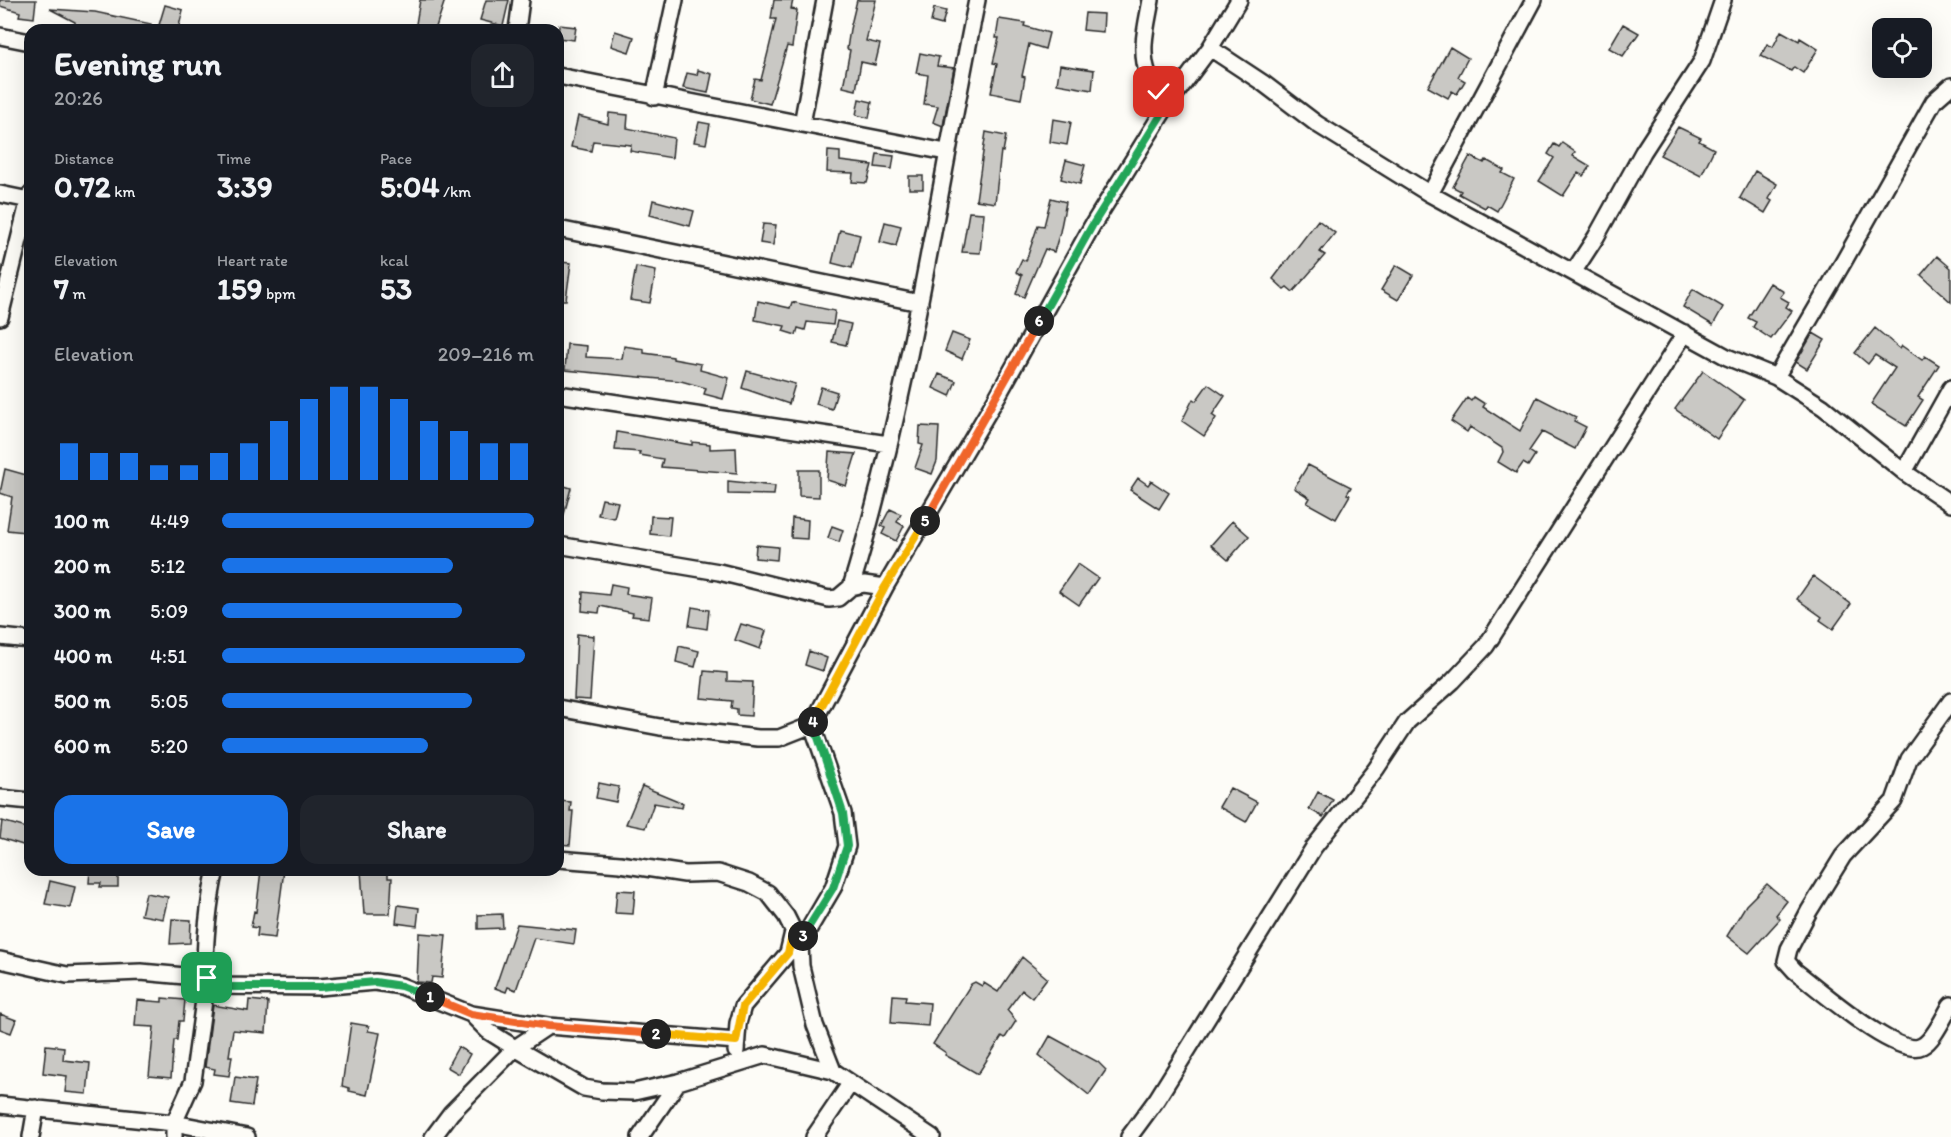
<!DOCTYPE html>
<meta charset="utf-8">
<style>
:root{--surface:#171b24;--page:#20242c;--text:#f1f3f6;--muted:#9ea1a6;--accent:#1a73e8}
body{margin:0;font-family:Itim,sans-serif;background:var(--page);color:var(--text);height:100vh;display:flex;flex-direction:column;font-size:22px;white-space:nowrap}
*{box-sizing:border-box;margin:0}
p{font-size:20px;color:var(--muted)}
.icon{flex:none;width:33px;height:33px;fill:none;stroke:currentColor;stroke-width:2;stroke-linecap:round;stroke-linejoin:round}
.map{position:relative;flex:1;overflow:hidden}
.side{position:absolute;left:24px;top:24px;width:540px;height:852px;display:flex;flex-direction:column;background:var(--surface);border-radius:18px;box-shadow:0 6px 24px #0002}
.side>*{flex:none}
.tools{position:absolute;left:1872px;top:18px;display:grid;gap:12px}
.tools a{display:grid;place-items:center;width:60px;height:60px;border-radius:12px;background:var(--surface);box-shadow:0 6px 24px #0002;font-size:30px}
.pin{position:absolute;display:grid;place-items:center;width:51px;height:51px;color:#fff;margin:-26px;border-radius:12px;box-shadow:0 3px 9px #0006}
.km{position:absolute;width:30px;height:30px;margin:-15px;border-radius:50%;background:#222;color:#fff;font-size:16px;line-height:30px;text-align:center}
.round{display:grid;place-items:center;flex:none;width:63px;height:63px;border-radius:18px;background:var(--page)}
.summary{display:flex;align-items:center;justify-content:space-between;height:102px;padding:0 30px}
h1{font-size:33px;font-weight:700;line-height:45px}
.stats{display:grid;grid-template-columns:repeat(3,1fr);gap:9px;height:102px;padding:6px 30px}
.stats div{display:grid;align-content:center}
.stats b{font-size:30px;font-weight:700}
.stats small{font-size:16px;font-weight:400}
.stats p{font-size:16px}
.chart{height:168px;padding:12px 30px}
.chart p{display:flex;justify-content:space-between}
.chart svg{width:100%;height:108px;margin-top:6px;stroke:var(--accent);stroke-width:6}
.action{display:flex;gap:12px;margin-top:auto;padding:12px 30px}
.action a{flex:1;height:69px;border-radius:18px;background:var(--accent);color:#fff;font-size:24px;font-weight:700;line-height:69px;text-align:center}
.action a+a{background:var(--page);color:var(--text)}
ul{padding:0 30px;list-style:none;font-size:20px}
li{display:grid;grid-template-columns:96px 72px 1fr;align-items:center;height:45px}
li i{height:15px;border-radius:8px;background:var(--accent)}
.map>svg:first-child{display:block}
</style>
<div class="map">
<svg width="1951" height="1137" viewBox="0 0 1951 1137">
<rect width="100%" height="100%" fill="#fdfcf7"/>
<filter id="ink" filterUnits="userSpaceOnUse"><feTurbulence type="fractalNoise" baseFrequency=".0167" numOctaves="2"/><feDisplacementMap in="SourceGraphic" scale="12" xChannelSelector="R" yChannelSelector="G"/><feConvolveMatrix kernelMatrix="1 2 1 2 8 2 1 2 1" color-interpolation-filters="sRGB"/></filter>
<g filter="url(#ink)">
<path fill="#c9c8c4" stroke="#2b2b2b" stroke-width="1.5" d="M0,0H36L34,18L19,16L20,12L0,6Z
M420,0H445L435,30H415Z
M486,0H509L503,26L480,20Z
M774,0H793L791,9L797,10L792,47L787,46L770,104L750,99L755,79L761,80L768,52L776,19H771Z
M857,0H876L866,41L880,44L875,65L861,62L856,90L843,87L850,50L847,49L850,29Z
M165,5L183,10L178,30L159,25Z
M934,8L946,11L942,25L931,22Z
M50,9L95,12L151,24L150,30H103L75,26V22Z
M1085,13L1104,14L1103,32L1083,30Z
M999,19L1025,23L1024,26L1049,33L1045,49L1029,44L1022,76L1025,77L1021,99L991,93L997,64L993,63L999,38H996Z
M1623,24L1639,33L1623,56L1609,48Z
M559,25L576,27L574,40L558,38Z
M615,31L634,37L629,52L611,46Z
M1781,31L1799,41L1800,38L1818,49L1803,73L1794,67L1791,71L1761,56L1767,44L1773,47Z
M1450,47L1468,58L1458,77L1465,81L1457,94L1452,91L1448,98L1428,87Z
M920,53L939,57L937,66L954,68L943,126L933,122L938,106L924,104L928,75L916,73Z
M1060,65L1094,70L1092,90L1057,84Z
M698,70L712,74L708,93L683,88L687,73L697,75Z
M859,99L872,102L869,118L856,115Z
M609,113L628,115L627,128L674,138L672,158L630,151L631,145L593,141L591,151L571,147L578,116L608,124Z
M1053,119L1071,122L1067,145L1050,142Z
M699,122L710,124L706,144L694,142Z
M1678,127L1701,138L1699,141L1714,149L1701,176L1660,155Z
M986,132L1006,136L1003,152L1001,151L995,203L976,200Z
M1562,143L1575,152L1573,156L1590,166L1583,176L1578,173L1563,196L1539,181L1554,158L1548,154L1554,144L1559,147Z
M828,151L840,152V161L872,165L867,183L852,182L853,173L827,172Z
M877,154L894,156L892,169L875,167Z
M1470,156L1484,163L1486,160L1504,170L1502,173L1514,179L1497,211L1487,205L1485,208L1459,194L1461,191L1453,187Z
M1066,160L1085,165L1080,184L1061,179Z
M1755,171L1777,184L1769,199L1772,201L1765,213L1740,198Z
M909,176H923V189H909Z
M1051,198L1066,202L1060,232L1054,252L1045,249L1024,297L1016,294L1022,275L1016,272L1022,259L1026,261L1038,225L1044,226Z
M653,200L694,211L690,226L650,215Z
M969,212L984,213L980,253L962,252Z
M1318,220L1335,233L1320,252L1325,255L1293,292L1287,287L1284,289L1273,279Z
M885,222L901,226L896,246L880,242Z
M763,224L776,225L773,245L760,243Z
M840,230L860,235L852,268L832,263Z
M1937,256L1951,268V302L1921,275Z
M558,262L571,263L566,300H558Z
M1396,265L1413,275L1398,300L1381,290Z
M636,267L656,271L650,303L630,300Z
M1770,283L1784,292L1780,297L1789,302L1786,307L1792,311L1771,339L1753,327L1756,322L1748,318Z
M1693,289L1723,307L1713,325L1683,307Z
M758,301L790,308L792,302L835,311L833,325L807,322L805,330L798,328L796,335L783,331L785,326L755,320Z
M837,321L851,324L846,345L832,342Z
M1875,328L1900,349L1902,346L1922,360L1925,356L1939,365L1918,397L1923,400L1906,426L1871,404L1895,368L1875,355L1868,364L1855,353Z
M952,333L970,340L962,359L945,351Z
M1813,333L1825,340L1807,369L1796,362Z
M567,344L587,346L586,357L622,359L624,346L644,349V353L673,357V359L701,364L700,370L729,378L723,399L704,394L706,388L681,381L565,370Z
M747,371L795,384L789,404L742,388Z
M1703,371L1744,400L1717,439L1675,409Z
M939,374L956,381L950,396L933,388Z
M1208,384L1225,396L1212,415L1216,418L1204,436L1182,421L1193,399L1196,401Z
M821,387L837,392L832,409L816,404Z
M1474,397L1485,404L1483,407L1520,431L1537,397L1576,417L1574,421L1586,427L1575,449L1542,432L1529,451L1535,455L1528,466L1523,463L1516,473L1498,462L1503,452L1502,448L1470,427L1467,432L1451,421L1467,398L1471,401Z
M920,426L939,427L937,461L932,474L915,468L923,445L919,444Z
M617,432L692,445V442L710,444V449L736,448L737,473L661,467L663,459L639,455L640,452L615,450Z
M829,452L856,454L846,486L827,480Z
M1308,465L1351,487L1347,494L1350,495L1336,519L1307,503L1310,498L1294,488Z
M5,469L30,476L25,532L7,530L12,497L0,493Z
M799,470H819V497L799,496Z
M1138,478L1148,485L1151,481L1169,493L1159,509L1130,490Z
M728,481L775,486L774,495L728,494Z
M558,484L571,488L562,522L558,521Z
M602,499L618,502L614,518L598,515Z
M890,509L901,514L897,522L904,526L896,541L882,534L885,528L881,526Z
M651,516L671,517L669,536L650,534Z
M792,518L808,520L807,539L791,538Z
M1232,521L1249,536L1228,560L1211,545Z
M832,526L843,530L839,542L828,538Z
M756,545L778,547L777,560L755,558Z
M1078,564L1098,578L1079,605L1059,591Z
M1813,576L1851,604L1833,629L1820,620L1822,617L1797,599Z
M611,584L627,587L626,594L652,598L649,618L632,616L633,613L600,606L599,613L582,611L583,592L609,595Z
M692,607L709,610L707,629L689,626Z
M741,624L766,631L760,649L735,640Z
M577,634L594,636L590,700L574,699Z
M679,646L699,651L695,667L676,662Z
M809,651L827,658L823,671L805,665Z
M704,671L727,673V681L753,682L751,716L737,715V709L731,708L732,701L701,698Z
M599,783L619,787L616,802L596,798Z
M642,786L683,803L682,808L654,803L645,828L626,824Z
M1230,788L1257,802L1246,822L1219,807Z
M1318,792L1333,800L1323,817L1309,809Z
M558,801L571,802L570,811H573L570,845L558,844Z
M2,821L30,829L26,846L0,838Z
M90,870H118V887H100L101,883H89Z
M261,870H284L275,938L257,936L258,928L251,927L254,911L256,912Z
M361,870L388,871V878H392L390,914H364Z
M50,881L75,887L70,908L45,904Z
M1767,884L1787,901L1776,915L1780,919L1749,953L1727,936L1746,905Z
M617,890L635,891L633,914L615,913Z
M146,893L168,897L163,919L141,915Z
M398,905L419,908L417,926L396,923Z
M502,914L503,928L478,929V915Z
M172,919L191,920L190,943L170,944Z
M517,924L576,930L574,944L534,938L516,990L508,987L506,992L495,988Z
M419,933L446,935L442,978L432,977L431,983L417,982Z
M1022,957L1047,978L1032,998L1022,990L1007,1010L1016,1021L1005,1038L1002,1036L978,1074L945,1055L946,1053L933,1044L971,984L975,982L982,986L984,983L998,992Z
M893,995L906,996L905,1001L930,1003L928,1026L891,1023Z
M162,998L185,1000L183,1021H179L177,1040H174L171,1078L149,1076L154,1027L135,1026L137,1000L162,1002Z
M249,1000L268,1002L266,1033L233,1030L229,1056H232L229,1076L214,1074L215,1069L205,1067L213,1005L248,1011Z
M0,1014L16,1020L11,1033L0,1029Z
M351,1023L369,1026L368,1031L380,1033L367,1095L349,1091V1088L342,1086Z
M1050,1036L1098,1062L1106,1070L1089,1095L1039,1055Z
M46,1045L64,1047L63,1060L90,1063L87,1094L65,1092L67,1076L43,1073Z
M458,1047L470,1054L459,1074L447,1067Z
M235,1077L256,1080L252,1106L231,1103Z"/>
<g fill="none" stroke-linecap="round" stroke-linejoin="round">
<defs>
<path id="minor" d="M825,0L802,124L946,152
M1151,0C1147,24 1139,50 1148,74C1152,86 1161,96 1166,107
M517,30L521,0
M0,36L30,42
M1210,48L1263,83L1317,124L1430,194L1727,357L1776,377L1823,407L1904,472L1951,504
M558,76L802,124
M654,97L675,0
M0,194L29,200
M1430,194L1534,0
M558,229L920,303
M1574,271L1596,237L1643,152L1702,61L1723,0
M0,317L30,195
M1776,377L1844,261L1934,101L1951,86
M558,394L888,444
M1904,472L1951,388
M558,545L719,572L829,599L838,598L851,587
M885,587L864,584L851,587C910,395 937,196 977,0
M0,637L30,640
M1951,701L1909,759L1894,801L1843,856L1809,911L1789,949L1786,961L1795,971C1817,987 1897,1059 1922,1046C1934,1040 1944,1016 1951,1005
M558,708L660,727L758,738H779L812,725
M0,798L30,801
M558,859L620,864L685,874L718,873L749,883L768,893L786,916L800,944
M216,870C210,893 202,954 207,977C208,983 211,984 216,986L319,987L375,982L401,986L471,1014L488,1031L515,1048L584,1088L602,1091L634,1092L678,1082L765,1055L833,1071
M0,960L67,975L141,972L207,978L193,1081L174,1123L0,1105
M471,1014L548,1026
M736,1051L738,1023L743,1006L788,953L793,932
M31,1137L36,1108
M174,1137V1123L247,1137
M433,1137L451,1113L515,1048L548,1026L736,1041
M640,1137L678,1082
M814,1137L850,1084
M932,1137L833,1071L815,1025L801,966L800,944L833,888L847,846L843,813L812,725L885,587L997,397L1092,226L1166,107L1210,48L1239,0
M1129,1137L1157,1099L1314,847L1376,769L1407,722L1453,681L1486,646L1685,333"/>
</defs>
<use href="#minor" stroke="#2b2b2b" stroke-width="20"/>
<use href="#minor" stroke="#fdfcf7" stroke-width="15"/>
</g>
</g>
<g fill="none" stroke-linecap="round" stroke-linejoin="round" filter="url(#ink)">
<defs>
<path id="split-1" d="M207,978L210,984L216,987H320L375,982L401,986L430,997"/>
<path id="split-2" d="M430,997L471,1014L548,1026L656,1034"/>
<path id="split-3" d="M656,1034L736,1041L743,1006L788,953L793,932L800,944L803,936"/>
<path id="split-4" d="M803,936L833,888L847,846L843,813L813,722"/>
<path id="split-5" d="M813,722L885,587L925,521"/>
<path id="split-6" d="M925,521L1039,321"/>
<path id="split-7" d="M1039,321L1092,226L1166,107L1159,92"/>
</defs>
<use href="#split-1" stroke="#fff" stroke-width="12"/>
<use href="#split-2" stroke="#fff" stroke-width="12"/>
<use href="#split-3" stroke="#fff" stroke-width="12"/>
<use href="#split-4" stroke="#fff" stroke-width="12"/>
<use href="#split-5" stroke="#fff" stroke-width="12"/>
<use href="#split-6" stroke="#fff" stroke-width="12"/>
<use href="#split-7" stroke="#fff" stroke-width="12"/>
<use href="#split-1" stroke="#22a559" stroke-width="8"/>
<use href="#split-2" stroke="#f0652b" stroke-width="8"/>
<use href="#split-3" stroke="#f5b400" stroke-width="8"/>
<use href="#split-4" stroke="#22a559" stroke-width="8"/>
<use href="#split-5" stroke="#f5b400" stroke-width="8"/>
<use href="#split-6" stroke="#f0652b" stroke-width="8"/>
<use href="#split-7" stroke="#22a559" stroke-width="8"/>
</g>
</svg>
<div class="tools">
<a><svg class="icon" aria-label="locate" viewBox="0 0 24 24"><circle cx="12" cy="12" r="6"/><path d="M12 2v4M12 18v4M2 12h4M18 12h4"/></svg></a>
</div>
<div class="pin" style="left:207px;top:978px;background:#1e9e55"><svg class="icon" aria-label="arrive" viewBox="0 0 24 24"><path d="M6 21V4h12l-3 4 3 4H6"/></svg></div>
<div class="pin" style="left:1159px;top:92px;background:#d93025"><svg class="icon" aria-label="check" viewBox="0 0 24 24"><path d="M5 12l5 5 9-10"/></svg></div>
<b class="km" style="left:430px;top:997px">1</b>
<b class="km" style="left:656px;top:1034px">2</b>
<b class="km" style="left:803px;top:936px">3</b>
<b class="km" style="left:813px;top:722px">4</b>
<b class="km" style="left:925px;top:521px">5</b>
<b class="km" style="left:1039px;top:321px">6</b>
<section class="side">
<div class="summary"><div><h1>Evening run</h1><p>20:26</p></div><a class="round"><svg class="icon" aria-label="share" viewBox="0 0 24 24"><path d="M12 15V3M7 8l5-5 5 5M5 13v7h14v-7"/></svg></a></div>
<div class="stats">
<div><p>Distance</p><b>0.72<small> km</small></b></div>
<div><p>Time</p><b>3:39</b></div>
<div><p>Pace</p><b>5:04<small> /km</small></b></div>
</div>
<div class="stats">
<div><p>Elevation</p><b>7<small> m</small></b></div>
<div><p>Heart rate</p><b>159<small> bpm</small></b></div>
<div><p>kcal</p><b>53</b></div>
</div>
<div class="chart"><p><span>Elevation</span>209–216 m</p>
<svg viewBox="0 0 160 44" preserveAspectRatio="none"><path d="M5 44V29M15 44V33M25 44V33M35 44V38M45 44V38M55 44V33M65 44V29M75 44V20M85 44V11M95 44V6M105 44V6M115 44V11M125 44V20M135 44V24M145 44V29M155 44V29"/></svg>
</div>
<ul>
<li><b>100 m</b>4:49<i style="width:100%"></i></li>
<li><b>200 m</b>5:12<i style="width:74%"></i></li>
<li><b>300 m</b>5:09<i style="width:77%"></i></li>
<li><b>400 m</b>4:51<i style="width:97%"></i></li>
<li><b>500 m</b>5:05<i style="width:80%"></i></li>
<li><b>600 m</b>5:20<i style="width:66%"></i></li>
</ul>
<div class="action"><a>Save</a><a>Share</a></div>
</section>
</div>
